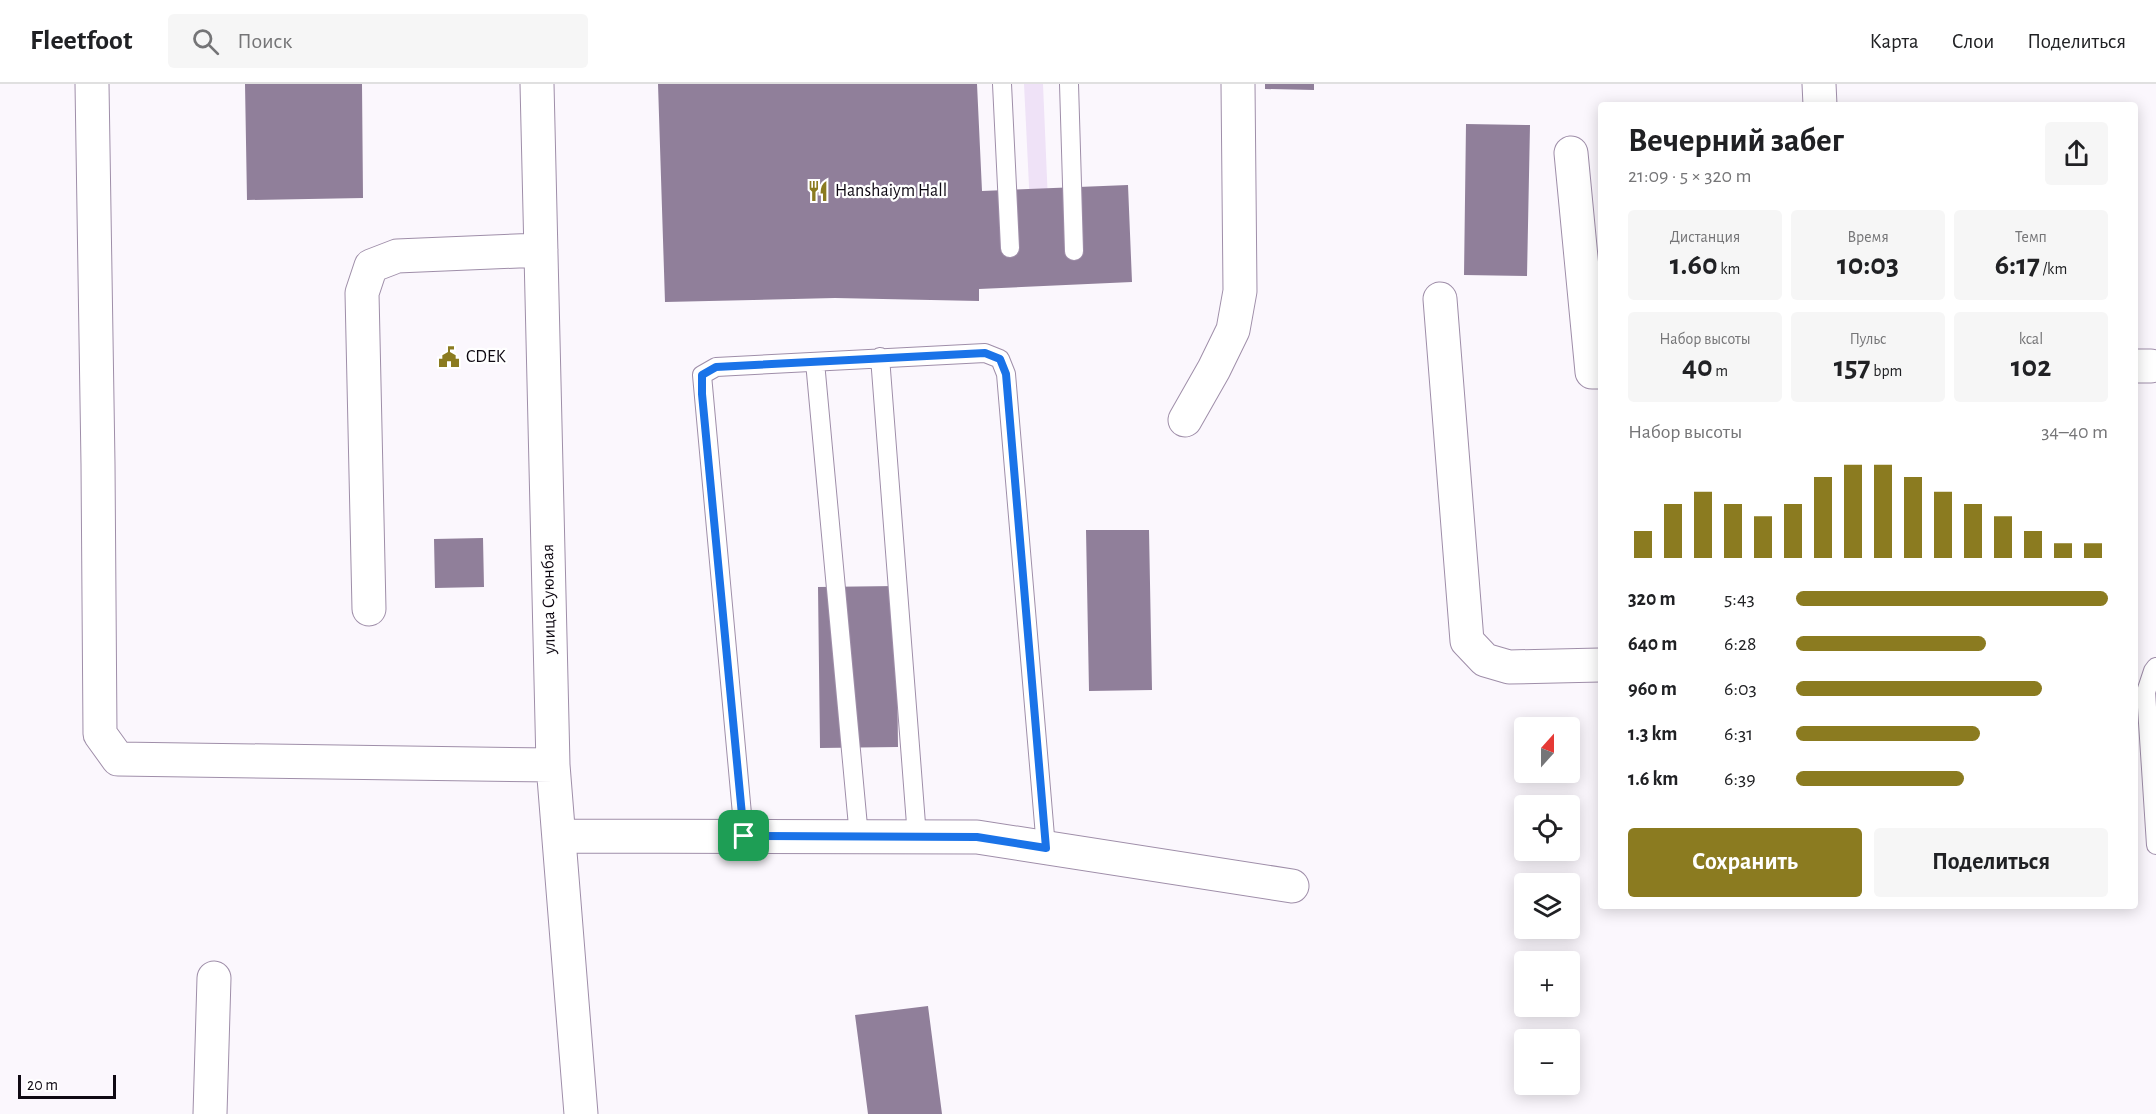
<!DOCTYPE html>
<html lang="ru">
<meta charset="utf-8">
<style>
:root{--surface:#fff;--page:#f6f6f6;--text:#202124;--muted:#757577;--line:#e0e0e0;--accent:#8b7b20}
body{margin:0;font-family:"Alegreya Sans",sans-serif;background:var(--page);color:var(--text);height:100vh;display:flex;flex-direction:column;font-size:22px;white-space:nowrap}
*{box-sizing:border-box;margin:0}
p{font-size:20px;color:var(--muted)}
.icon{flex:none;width:33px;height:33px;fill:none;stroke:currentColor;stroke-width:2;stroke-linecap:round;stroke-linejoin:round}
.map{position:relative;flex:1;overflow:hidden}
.details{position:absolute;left:1598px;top:18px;width:540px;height:807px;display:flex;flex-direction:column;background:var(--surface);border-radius:6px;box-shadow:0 3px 15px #0003}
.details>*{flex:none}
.needle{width:39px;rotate:21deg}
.fabs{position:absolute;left:1514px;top:633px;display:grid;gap:12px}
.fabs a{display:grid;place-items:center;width:66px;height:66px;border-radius:6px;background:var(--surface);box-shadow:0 3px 15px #0003;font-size:30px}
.scale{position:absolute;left:18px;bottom:15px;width:98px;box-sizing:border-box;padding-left:6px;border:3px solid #0f0913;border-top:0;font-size:16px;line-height:21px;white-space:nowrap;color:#0f0913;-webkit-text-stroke:4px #fff;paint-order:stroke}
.pin{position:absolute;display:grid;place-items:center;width:51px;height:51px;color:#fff;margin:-26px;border-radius:12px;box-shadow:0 3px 9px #0006}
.round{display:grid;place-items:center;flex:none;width:63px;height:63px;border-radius:6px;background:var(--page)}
.head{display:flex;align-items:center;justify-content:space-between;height:102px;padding:0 30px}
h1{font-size:33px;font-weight:700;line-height:45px}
.figures{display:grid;grid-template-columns:repeat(3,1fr);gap:9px;height:102px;padding:6px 30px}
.figures div{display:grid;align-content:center;border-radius:6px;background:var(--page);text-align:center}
.figures b{font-size:30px;font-weight:700}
.figures small{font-size:16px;font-weight:400}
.figures p{font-size:16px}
.chart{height:168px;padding:12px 30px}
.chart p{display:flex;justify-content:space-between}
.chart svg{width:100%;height:108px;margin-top:6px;stroke:var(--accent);stroke-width:6}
.button{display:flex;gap:12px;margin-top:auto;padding:12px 30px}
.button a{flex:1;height:69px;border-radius:6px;background:var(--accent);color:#fff;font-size:24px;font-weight:700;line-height:69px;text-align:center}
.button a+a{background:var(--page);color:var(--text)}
ul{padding:0 30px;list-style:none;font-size:20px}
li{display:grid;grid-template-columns:96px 72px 1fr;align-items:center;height:45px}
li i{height:15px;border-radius:8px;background:var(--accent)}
header{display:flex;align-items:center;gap:36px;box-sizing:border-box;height:84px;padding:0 30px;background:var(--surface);border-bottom:2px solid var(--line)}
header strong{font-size:28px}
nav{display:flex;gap:33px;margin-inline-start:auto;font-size:21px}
.search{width:420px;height:54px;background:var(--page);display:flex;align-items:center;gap:15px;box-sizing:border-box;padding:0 21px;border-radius:6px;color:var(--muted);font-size:22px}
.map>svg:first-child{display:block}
</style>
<header>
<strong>Fleetfoot</strong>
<div class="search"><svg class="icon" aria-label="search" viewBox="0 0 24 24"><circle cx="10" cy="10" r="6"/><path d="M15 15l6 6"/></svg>Поиск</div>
<nav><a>Карта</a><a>Слои</a><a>Поделиться</a></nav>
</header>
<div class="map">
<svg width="2156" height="1030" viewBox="0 0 2156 1030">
<rect width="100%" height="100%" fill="#fbf7fd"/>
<path fill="#efe2f7" d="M1024,0H1043L1049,142L1031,143Z"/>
<path fill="#907f9a" d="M245,0H362L363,114L247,116Z
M658,0H977L982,107L1128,101L1132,198L979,205V217L835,214L665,218Z
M1265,0H1314V6L1265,5Z
M1466,40L1530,41L1527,192L1464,191Z
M1086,446H1149L1152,606L1089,607Z
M483,454L484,503L435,504L434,455Z
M896,502L898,663L820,664L818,503Z
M928,922L942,1030H868L855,931Z"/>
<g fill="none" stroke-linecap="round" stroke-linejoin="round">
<defs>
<path id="service" d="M1002,0L1010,164
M1069,0L1074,167
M880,273L917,753
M815,278L859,753
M2156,583L2153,587L2146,608L2156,761
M744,752L702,291L716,283L985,269L1000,275L1006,290L1046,764"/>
<path id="minor" d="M92,0L98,380L100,650L118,675L553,681
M537,0L553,681L581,1030
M1819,0L1820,21
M1571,69L1592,288H1600
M1440,215L1467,557L1485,576L1509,583L1600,581
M2134,282H2151
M1185,336L1214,285L1233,246L1240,207L1238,0
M369,525L362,209L371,182L397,172L541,166
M559,752L977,753L1292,802
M210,1030L214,894"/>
</defs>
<use href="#service" stroke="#9f8ea9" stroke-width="20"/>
<use href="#minor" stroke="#9f8ea9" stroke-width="35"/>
<use href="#service" stroke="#fff" stroke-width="18"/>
<use href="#minor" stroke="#fff" stroke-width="33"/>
</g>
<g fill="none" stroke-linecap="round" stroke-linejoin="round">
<defs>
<path id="route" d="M985,269L1000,275L1006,290L1046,764L977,753L744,752L702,310V291L716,283Z"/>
</defs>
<use href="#route" stroke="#fff" stroke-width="12"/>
<use href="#route" stroke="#1a73e8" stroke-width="8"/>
</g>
<defs>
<symbol id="restaurant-bare" viewBox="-9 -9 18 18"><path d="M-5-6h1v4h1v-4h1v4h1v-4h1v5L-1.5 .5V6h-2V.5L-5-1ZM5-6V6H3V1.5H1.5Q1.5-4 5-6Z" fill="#8b7b20" stroke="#fff" stroke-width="2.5" paint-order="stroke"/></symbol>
<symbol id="civic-bare" viewBox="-9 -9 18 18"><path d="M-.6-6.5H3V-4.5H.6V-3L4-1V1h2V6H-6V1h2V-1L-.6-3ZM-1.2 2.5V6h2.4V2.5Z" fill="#8b7b20" stroke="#fff" stroke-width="2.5" paint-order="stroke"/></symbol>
</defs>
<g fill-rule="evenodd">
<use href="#restaurant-bare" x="803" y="92" width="30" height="30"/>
<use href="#civic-bare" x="434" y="258" width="30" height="30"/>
</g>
<g text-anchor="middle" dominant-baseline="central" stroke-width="4.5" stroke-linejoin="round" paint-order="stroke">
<g font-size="18" fill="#0f0913" stroke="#fff" text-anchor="start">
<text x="835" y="107">Hanshaiym Hall</text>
<text x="466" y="273">CDEK</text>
</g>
<g font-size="18" fill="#0f0913" stroke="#fff">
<text transform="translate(549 515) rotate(-91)">улица Суюнбая</text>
</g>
</g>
</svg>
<div class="fabs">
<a><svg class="needle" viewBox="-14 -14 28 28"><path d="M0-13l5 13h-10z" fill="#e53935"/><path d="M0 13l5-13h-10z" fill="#757577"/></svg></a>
<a><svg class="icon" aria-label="locate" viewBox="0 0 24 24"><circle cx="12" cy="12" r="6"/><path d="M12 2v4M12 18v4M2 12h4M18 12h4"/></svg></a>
<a><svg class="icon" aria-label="layers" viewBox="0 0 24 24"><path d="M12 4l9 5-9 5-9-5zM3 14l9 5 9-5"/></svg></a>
<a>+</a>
<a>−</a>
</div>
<div class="scale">20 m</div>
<div class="pin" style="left:744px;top:752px;background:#1e9e55"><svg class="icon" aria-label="arrive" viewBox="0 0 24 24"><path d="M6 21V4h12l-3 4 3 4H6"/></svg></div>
<section class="details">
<div class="head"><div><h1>Вечерний забег</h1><p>21:09 · 5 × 320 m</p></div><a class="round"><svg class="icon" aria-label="share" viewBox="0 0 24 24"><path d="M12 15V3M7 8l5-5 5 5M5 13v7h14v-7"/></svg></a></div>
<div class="figures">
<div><p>Дистанция</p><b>1.60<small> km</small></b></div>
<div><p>Время</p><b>10:03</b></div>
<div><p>Темп</p><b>6:17<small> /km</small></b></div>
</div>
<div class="figures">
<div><p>Набор высоты</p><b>40<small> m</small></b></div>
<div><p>Пульс</p><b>157<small> bpm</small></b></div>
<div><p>kcal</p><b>102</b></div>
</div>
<div class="chart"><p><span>Набор высоты</span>34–40 m</p>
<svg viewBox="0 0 160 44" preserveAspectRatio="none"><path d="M5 44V33M15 44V22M25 44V17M35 44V22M45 44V27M55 44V22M65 44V11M75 44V6M85 44V6M95 44V11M105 44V17M115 44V22M125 44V27M135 44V33M145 44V38M155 44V38"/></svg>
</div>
<ul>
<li><b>320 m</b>5:43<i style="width:100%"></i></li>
<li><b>640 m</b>6:28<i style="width:61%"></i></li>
<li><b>960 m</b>6:03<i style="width:79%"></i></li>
<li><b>1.3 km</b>6:31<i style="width:59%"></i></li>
<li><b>1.6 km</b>6:39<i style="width:54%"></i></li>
</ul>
<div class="button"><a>Сохранить</a><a>Поделиться</a></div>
</section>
</div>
